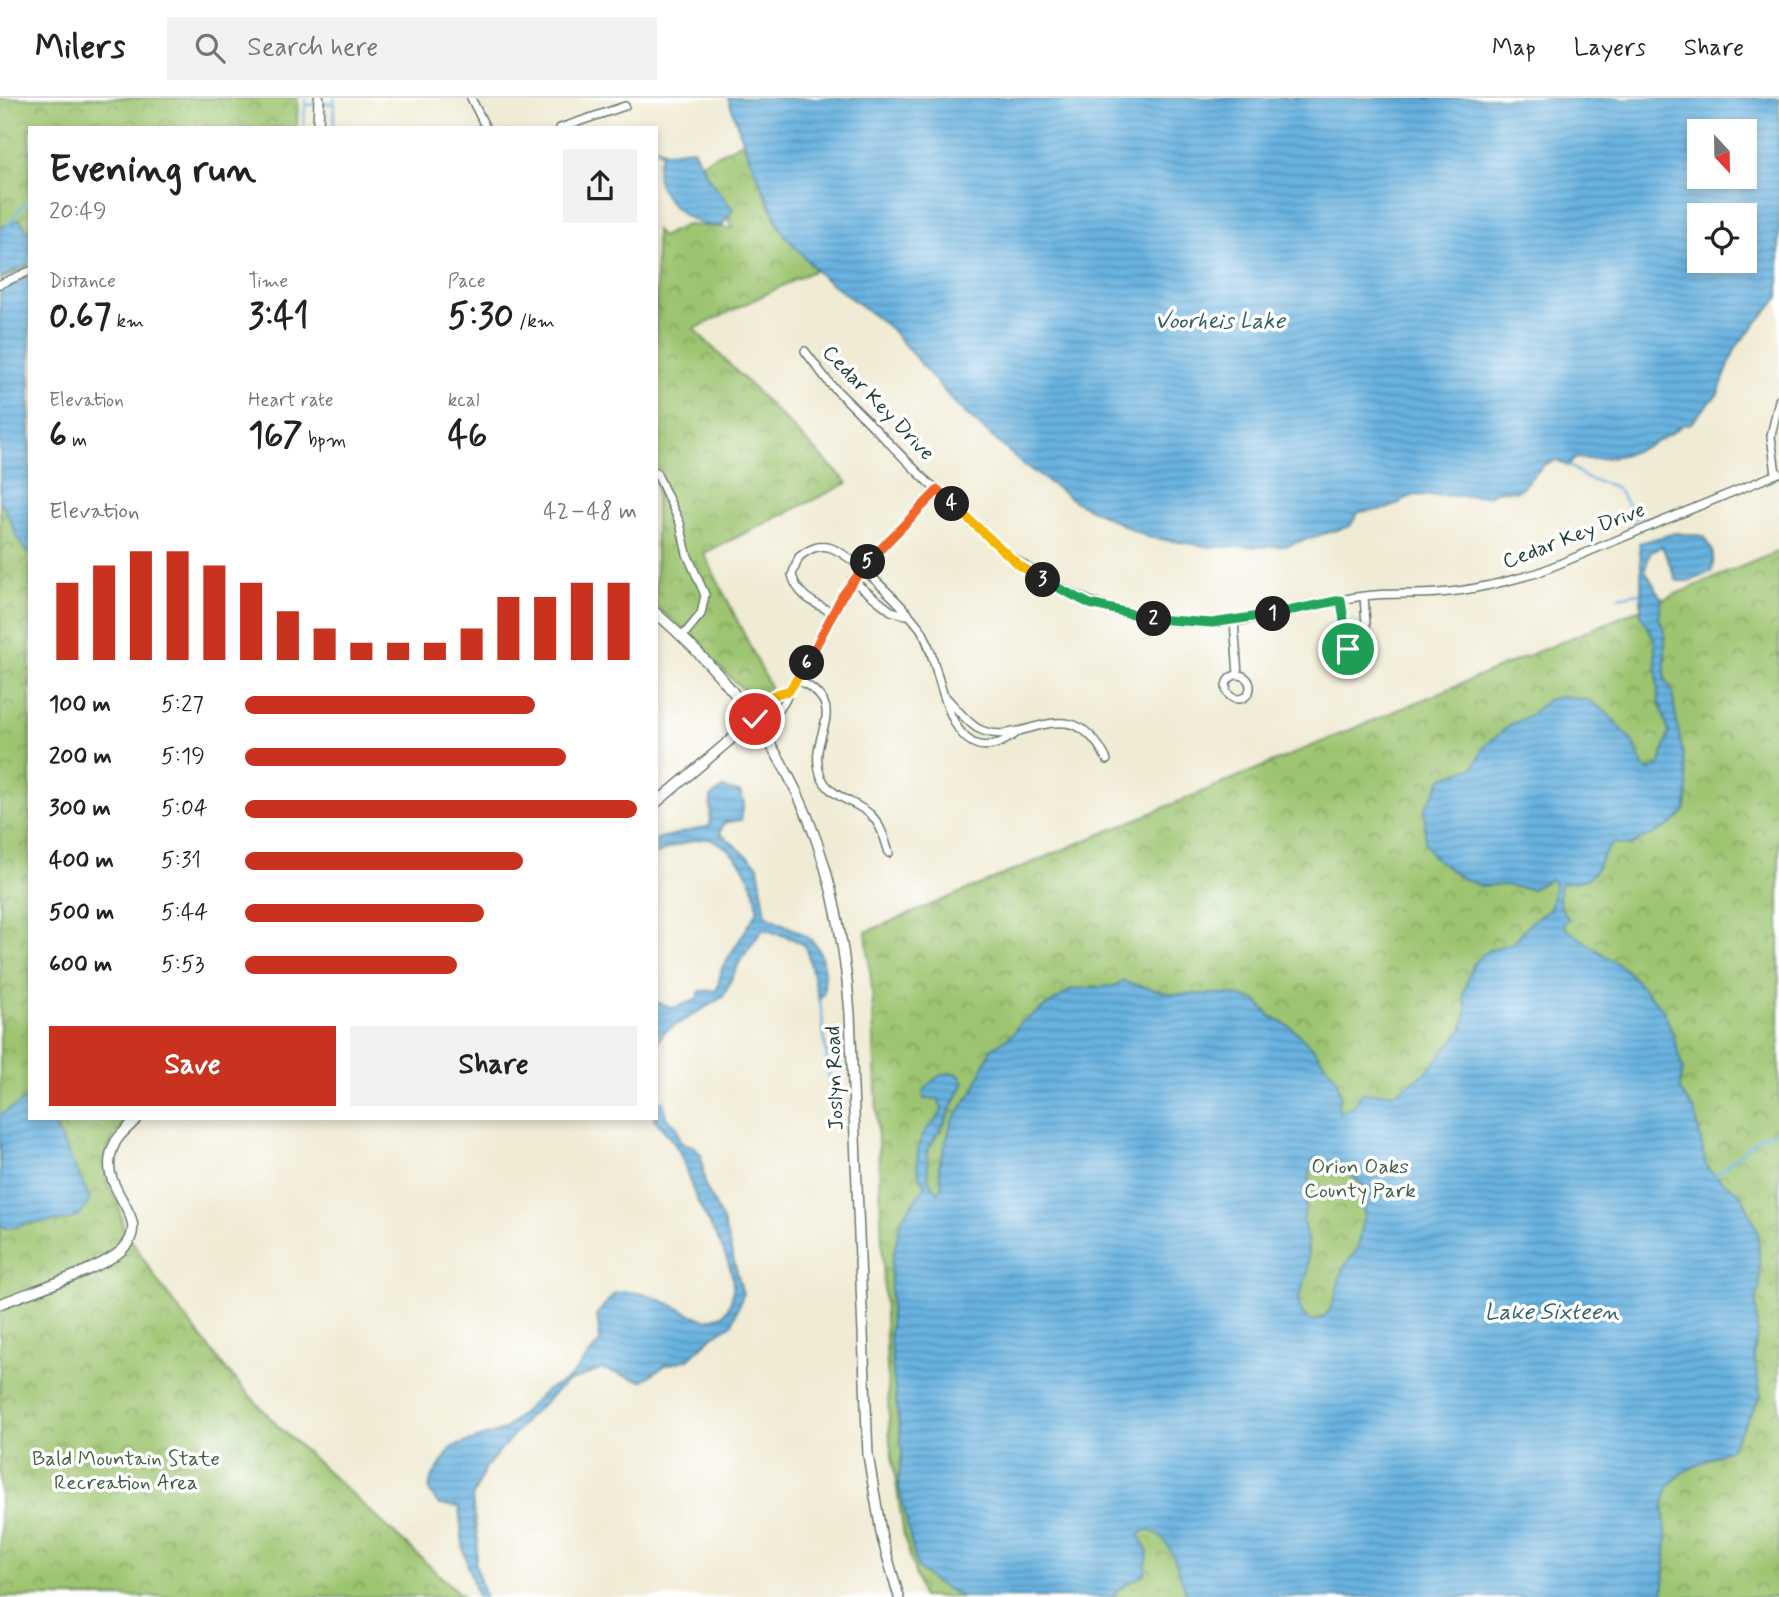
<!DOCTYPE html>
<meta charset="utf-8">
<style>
:root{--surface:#fff;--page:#f2f2f2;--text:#222;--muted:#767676;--line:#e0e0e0;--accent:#c8321e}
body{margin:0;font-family:Mynerve,sans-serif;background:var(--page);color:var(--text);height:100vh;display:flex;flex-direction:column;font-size:26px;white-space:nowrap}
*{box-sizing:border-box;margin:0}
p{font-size:23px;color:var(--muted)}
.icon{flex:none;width:38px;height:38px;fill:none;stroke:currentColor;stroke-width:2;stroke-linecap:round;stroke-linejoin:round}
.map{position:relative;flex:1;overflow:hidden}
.sheet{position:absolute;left:28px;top:28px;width:630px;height:994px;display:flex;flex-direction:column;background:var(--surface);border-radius:0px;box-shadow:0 4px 10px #0003}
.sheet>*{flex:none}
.needle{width:46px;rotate:158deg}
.buttons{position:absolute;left:1687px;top:21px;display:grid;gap:14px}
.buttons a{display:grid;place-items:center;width:70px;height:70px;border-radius:0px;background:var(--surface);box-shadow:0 4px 10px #0003;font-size:35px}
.pin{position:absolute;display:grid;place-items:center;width:60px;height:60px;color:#fff;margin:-30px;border:4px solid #fff;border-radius:50%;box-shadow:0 2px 7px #0007}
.km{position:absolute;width:35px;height:35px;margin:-18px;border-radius:50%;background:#222;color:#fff;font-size:19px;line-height:35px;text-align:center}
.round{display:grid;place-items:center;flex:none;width:74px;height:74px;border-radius:0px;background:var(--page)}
.overview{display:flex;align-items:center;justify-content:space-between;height:119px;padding:0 21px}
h1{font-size:38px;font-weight:800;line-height:52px}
.figures{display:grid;grid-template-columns:repeat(3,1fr);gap:10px;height:119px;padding:7px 21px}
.figures div{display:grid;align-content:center}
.figures b{font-size:35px;font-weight:800}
.figures small{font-size:19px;font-weight:400}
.figures p{font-size:19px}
.chart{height:196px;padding:14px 21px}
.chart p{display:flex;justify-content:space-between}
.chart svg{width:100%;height:126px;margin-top:7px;stroke:var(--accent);stroke-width:6}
.cta{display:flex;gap:14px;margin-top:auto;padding:14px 21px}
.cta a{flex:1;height:80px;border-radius:0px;background:var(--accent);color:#fff;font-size:28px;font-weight:800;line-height:80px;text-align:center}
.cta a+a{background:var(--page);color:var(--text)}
ul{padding:0 21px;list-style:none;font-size:23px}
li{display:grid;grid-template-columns:112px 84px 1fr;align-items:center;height:52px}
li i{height:18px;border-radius:9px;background:var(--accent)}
header{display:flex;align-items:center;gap:42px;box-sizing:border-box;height:98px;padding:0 35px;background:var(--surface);border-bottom:2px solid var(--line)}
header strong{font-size:33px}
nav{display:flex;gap:38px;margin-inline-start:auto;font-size:24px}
.search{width:490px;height:63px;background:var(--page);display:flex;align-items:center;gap:18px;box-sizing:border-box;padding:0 24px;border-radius:0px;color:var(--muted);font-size:26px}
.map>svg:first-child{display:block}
</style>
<header>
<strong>Milers</strong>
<div class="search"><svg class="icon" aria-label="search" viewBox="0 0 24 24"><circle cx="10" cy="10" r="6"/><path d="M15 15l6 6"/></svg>Search here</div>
<nav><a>Map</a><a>Layers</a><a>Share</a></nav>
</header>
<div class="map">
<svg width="1779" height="1499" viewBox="0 0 1779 1499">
<defs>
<pattern id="park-crowns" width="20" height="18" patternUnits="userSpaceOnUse" patternTransform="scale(1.75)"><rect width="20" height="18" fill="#9dc46f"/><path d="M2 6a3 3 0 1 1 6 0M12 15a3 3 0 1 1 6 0" fill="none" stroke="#7fa05c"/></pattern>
<pattern id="water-rules" width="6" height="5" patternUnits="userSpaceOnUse" patternTransform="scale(1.75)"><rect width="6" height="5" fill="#67b2e0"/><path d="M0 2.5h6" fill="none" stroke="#5492b6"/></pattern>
</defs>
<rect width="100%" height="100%" fill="#fff"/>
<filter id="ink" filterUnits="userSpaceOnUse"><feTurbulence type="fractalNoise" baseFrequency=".0143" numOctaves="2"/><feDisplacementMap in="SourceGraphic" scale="14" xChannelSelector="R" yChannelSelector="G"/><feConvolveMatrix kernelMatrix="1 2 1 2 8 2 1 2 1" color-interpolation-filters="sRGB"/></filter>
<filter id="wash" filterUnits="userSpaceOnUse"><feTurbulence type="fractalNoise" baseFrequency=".00686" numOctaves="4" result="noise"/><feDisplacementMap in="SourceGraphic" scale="28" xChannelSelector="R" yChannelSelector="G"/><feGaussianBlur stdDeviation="1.57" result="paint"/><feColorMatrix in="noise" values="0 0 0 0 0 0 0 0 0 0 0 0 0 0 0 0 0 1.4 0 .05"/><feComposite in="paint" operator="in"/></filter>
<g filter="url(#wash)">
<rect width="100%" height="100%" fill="#f0ebd4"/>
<path fill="url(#park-crowns)" stroke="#5e8052" stroke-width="2" d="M0,0H298L297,28L293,30H30V169L0,182Z
M743,44L778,127L815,172L694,231L848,385L704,455L771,591L754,602L715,565L697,541L656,509V132L661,139L686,127L733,130L701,65Z
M30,177V1020H129L112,1042L103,1063L107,1084L119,1108L123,1129L161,1188L228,1274L278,1328L463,1499H0V191Z
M1779,453V1499H922L904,1438L890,1345L872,892L866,834Z"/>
<path fill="url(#water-rules)" stroke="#43788a" stroke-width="2" fill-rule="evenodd" d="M728,0H1779V199L1736,249L1718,296L1689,327L1684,326C1655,349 1614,365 1576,360L1567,368L1557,362L1545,366L1518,393L1499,392L1487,398L1414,397L1387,411L1359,414L1350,428L1285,448L1211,449L1147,439L1076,404L1023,366L957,308L890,230L820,177L783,135L748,57ZM1699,33H1745V79H1699ZM1699,117H1745V163H1699Z
M656,49L666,54L693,51L709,81L733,111L722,128C688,132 642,91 662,56Z
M20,121L30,137V165L0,180V130Z
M30,178V458C13,440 14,422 0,403V191Z
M1675,435L1703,438C1713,450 1715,458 1712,473L1691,483H1677L1662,448L1650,455L1645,472L1662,501L1659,520L1665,533V581L1673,594C1672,619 1698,696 1683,715C1669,733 1648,736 1630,748L1613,745C1588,771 1607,782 1561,785C1557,801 1559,810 1569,821L1564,825L1565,830L1625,871L1662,910L1672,933L1683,972L1679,991L1695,1014L1706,1067L1715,1078L1742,1097L1758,1134L1760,1190L1756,1202L1757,1235L1754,1258L1761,1298L1730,1351L1683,1374L1668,1389L1663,1411L1667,1441L1663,1499H1188C1180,1480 1171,1433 1146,1432L1139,1437L1148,1454L1145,1476L1120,1490L1112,1499H962L935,1485L917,1470L898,1385L902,1354L890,1246L891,1167L901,1122L926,1087C913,1078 916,1046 925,1034C930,1025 939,1023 942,1012L939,1001H924L923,994C932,982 942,972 958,976L964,984L943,1028L927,1052L929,1083L938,1094L942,1090L939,1068L952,1023L973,994L991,951L1013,936L1018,927L1072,891L1114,888L1122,883L1172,896H1229L1257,903L1270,918L1291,929L1312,949L1337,981L1341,1000L1338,1005L1339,1014L1353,1008L1363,995H1395L1426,975L1462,932L1467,911L1463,896L1473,866L1489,852L1513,845L1532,823L1550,811L1555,787L1551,781L1531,791L1502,787L1480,788L1459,779L1432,757L1425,744V710L1443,680L1474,669L1484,649L1511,626L1529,618L1547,602L1566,598L1590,603L1606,614L1632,643L1645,671L1649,673L1660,666L1669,635L1659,603L1654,541L1641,517C1641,508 1642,452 1639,445ZM1319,1059C1327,1062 1361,1083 1364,1089C1367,1099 1361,1145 1356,1153C1352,1160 1346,1164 1343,1171C1334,1189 1338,1220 1312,1223L1303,1217L1298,1203L1308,1174V1146L1303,1124L1313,1061Z
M722,690L740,694L744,704L741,722L724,725L720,735L758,767L766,817C807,841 827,835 824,895L819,902L806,849L793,841L763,831L740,863L723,899L664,934L656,948V904L673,910L696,902L700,893L717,892L722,870L757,814C760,789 735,746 708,741C699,739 663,751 656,757V741L710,728L711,699Z
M30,999V1020H51L90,1100C82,1128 56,1122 33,1125C20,1126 13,1133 0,1128V1017Z
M656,1000L664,1005L666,1019L676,1027L681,1044L695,1049L701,1057L705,1087L723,1123L743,1196L732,1226L713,1238L688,1261L666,1267L642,1283L602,1271L565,1285L527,1321L486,1369L472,1400L478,1445L475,1465L485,1499H477L464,1455L459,1409L439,1407L429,1392L431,1381L452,1349L504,1332L545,1293L569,1281L600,1244L597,1216L614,1196C645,1187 679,1213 706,1222L723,1217C752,1183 711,1134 697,1102C689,1085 686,1067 678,1051C671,1040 662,1031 654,1020Z"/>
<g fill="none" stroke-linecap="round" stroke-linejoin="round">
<path stroke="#67b2e0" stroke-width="2.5" d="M305,7L334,5
M123,30H139
M303,30L306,0
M334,30V0
M8,127L23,107H30
M1569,367L1586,380L1616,389L1637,421
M1632,423L1635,415L1642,419
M1619,499L1639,495
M820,902L830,987L835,998L841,1001
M1715,1078L1761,1038L1779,1033"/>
</g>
</g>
<g filter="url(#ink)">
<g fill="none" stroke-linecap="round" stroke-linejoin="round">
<defs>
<path id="minor" d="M471,0L486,30
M560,30L625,8
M0,186L30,173
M805,253L830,286C945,395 1037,530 1212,525C1263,524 1313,505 1364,498C1388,495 1413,497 1438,495C1471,493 1504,484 1537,475L1779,375
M656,374L680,425L687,456L705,497L701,516L682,539
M1776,376L1771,338L1779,302
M852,482L891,513L906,517
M1341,502L1348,551L1356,555L1364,551L1367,541L1364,498
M833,515C815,505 798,499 792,477L799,459C808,452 816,447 828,449C852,455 905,510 920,530C944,564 944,689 1018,634
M1234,523L1238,577
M1226 589a12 12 0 1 1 24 0a12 12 0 1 1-24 0Z
M798,582C854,611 807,634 820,676C828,699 853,702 870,716C881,726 885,742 889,755
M946,599C955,609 966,623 977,630C1021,655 1069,585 1107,662
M755,621C774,618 784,612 789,592L852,482L938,392
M755,621C762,604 770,595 789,592"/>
<path id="tertiary" d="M318,30L319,0
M656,515C785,627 838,748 850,916L868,1357L882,1440L899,1499
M656,705L755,621
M0,1206C29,1194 103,1171 123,1151C157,1115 89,1092 116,1043C121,1035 131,1027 138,1020"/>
</defs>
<use href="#minor" stroke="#687a6c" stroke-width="10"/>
<use href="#tertiary" stroke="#687a6c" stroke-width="12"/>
<use href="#minor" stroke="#fff" stroke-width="7"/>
<use href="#tertiary" stroke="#fff" stroke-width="9"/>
</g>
</g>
<g fill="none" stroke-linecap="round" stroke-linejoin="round" filter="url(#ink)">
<defs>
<path id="split-1" d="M1273,516L1341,502L1348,551"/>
<path id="split-2" d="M1154,521L1212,525L1273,516"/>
<path id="split-3" d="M1043,482L1090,506L1154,521"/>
<path id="split-4" d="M952,406L1019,467L1043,482"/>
<path id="split-5" d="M868,464L938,392L952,406"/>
<path id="split-6" d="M807,565L842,498L868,464"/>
<path id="split-7" d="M755,621C762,604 770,595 789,593L807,565"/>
</defs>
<use href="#split-1" stroke="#fff" stroke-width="14"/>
<use href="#split-2" stroke="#fff" stroke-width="14"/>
<use href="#split-3" stroke="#fff" stroke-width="14"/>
<use href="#split-4" stroke="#fff" stroke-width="14"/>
<use href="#split-5" stroke="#fff" stroke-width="14"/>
<use href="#split-6" stroke="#fff" stroke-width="14"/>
<use href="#split-7" stroke="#fff" stroke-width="14"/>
<use href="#split-1" stroke="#22a559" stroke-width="9"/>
<use href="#split-2" stroke="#22a559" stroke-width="9"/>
<use href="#split-3" stroke="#22a559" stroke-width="9"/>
<use href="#split-4" stroke="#f5b400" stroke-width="9"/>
<use href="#split-5" stroke="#f0652b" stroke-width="9"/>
<use href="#split-6" stroke="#f0652b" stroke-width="9"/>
<use href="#split-7" stroke="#f5b400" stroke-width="9"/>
</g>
<g text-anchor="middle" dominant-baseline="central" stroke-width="7" stroke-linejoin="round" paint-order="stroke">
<g font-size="21" fill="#1f3d34" stroke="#fff">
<text transform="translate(878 305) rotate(46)">Cedar Key Drive</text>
<text transform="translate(1574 438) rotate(-21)">Cedar Key Drive</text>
<text transform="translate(835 980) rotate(-92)">Joslyn Road</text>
</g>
<g font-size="21" fill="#3e5f43" stroke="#fff">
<text x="1360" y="1069">Orion Oaks<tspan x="1360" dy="24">County Park</tspan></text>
<text x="126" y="1361">Bald Mountain State<tspan x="126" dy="24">Recreation Area</tspan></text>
</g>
<g font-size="23" font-style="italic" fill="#356068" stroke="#fff">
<text x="1220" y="224">Voorheis Lake</text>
<text x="1552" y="1215">Lake Sixteen</text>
</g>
</g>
</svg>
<div class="buttons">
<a><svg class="needle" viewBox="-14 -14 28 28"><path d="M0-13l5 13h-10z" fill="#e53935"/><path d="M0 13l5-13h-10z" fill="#767676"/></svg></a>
<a><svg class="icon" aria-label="locate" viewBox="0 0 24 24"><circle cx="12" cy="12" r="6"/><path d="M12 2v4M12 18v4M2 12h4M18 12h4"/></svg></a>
</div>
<div class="pin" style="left:1348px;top:551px;background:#1e9e55"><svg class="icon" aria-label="arrive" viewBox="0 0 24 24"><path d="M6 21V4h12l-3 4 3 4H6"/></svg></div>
<div class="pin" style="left:755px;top:621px;background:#d93025"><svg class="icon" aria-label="check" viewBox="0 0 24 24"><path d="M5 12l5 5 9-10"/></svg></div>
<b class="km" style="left:1273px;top:516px">1</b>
<b class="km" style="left:1154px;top:521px">2</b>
<b class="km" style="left:1043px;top:482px">3</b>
<b class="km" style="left:952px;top:406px">4</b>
<b class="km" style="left:868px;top:464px">5</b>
<b class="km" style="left:807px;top:565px">6</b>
<section class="sheet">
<div class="overview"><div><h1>Evening run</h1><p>20:49</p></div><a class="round"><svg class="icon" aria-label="share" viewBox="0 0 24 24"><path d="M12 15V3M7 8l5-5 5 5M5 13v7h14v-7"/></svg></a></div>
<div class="figures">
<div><p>Distance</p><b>0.67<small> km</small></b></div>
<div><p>Time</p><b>3:41</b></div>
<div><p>Pace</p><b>5:30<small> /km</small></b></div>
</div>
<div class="figures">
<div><p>Elevation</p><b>6<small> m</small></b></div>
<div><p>Heart rate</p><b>167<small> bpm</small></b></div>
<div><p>kcal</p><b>46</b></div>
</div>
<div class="chart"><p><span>Elevation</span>42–48 m</p>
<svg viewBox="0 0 160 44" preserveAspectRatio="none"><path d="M5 44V17M15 44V11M25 44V6M35 44V6M45 44V11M55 44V17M65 44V27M75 44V33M85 44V38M95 44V38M105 44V38M115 44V33M125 44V22M135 44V22M145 44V17M155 44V17"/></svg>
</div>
<ul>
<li><b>100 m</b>5:27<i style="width:74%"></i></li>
<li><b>200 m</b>5:19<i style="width:82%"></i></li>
<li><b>300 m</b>5:04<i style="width:100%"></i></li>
<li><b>400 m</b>5:31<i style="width:71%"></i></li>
<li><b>500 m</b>5:44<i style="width:61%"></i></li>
<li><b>600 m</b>5:53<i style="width:54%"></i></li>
</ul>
<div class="cta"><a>Save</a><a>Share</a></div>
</section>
</div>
